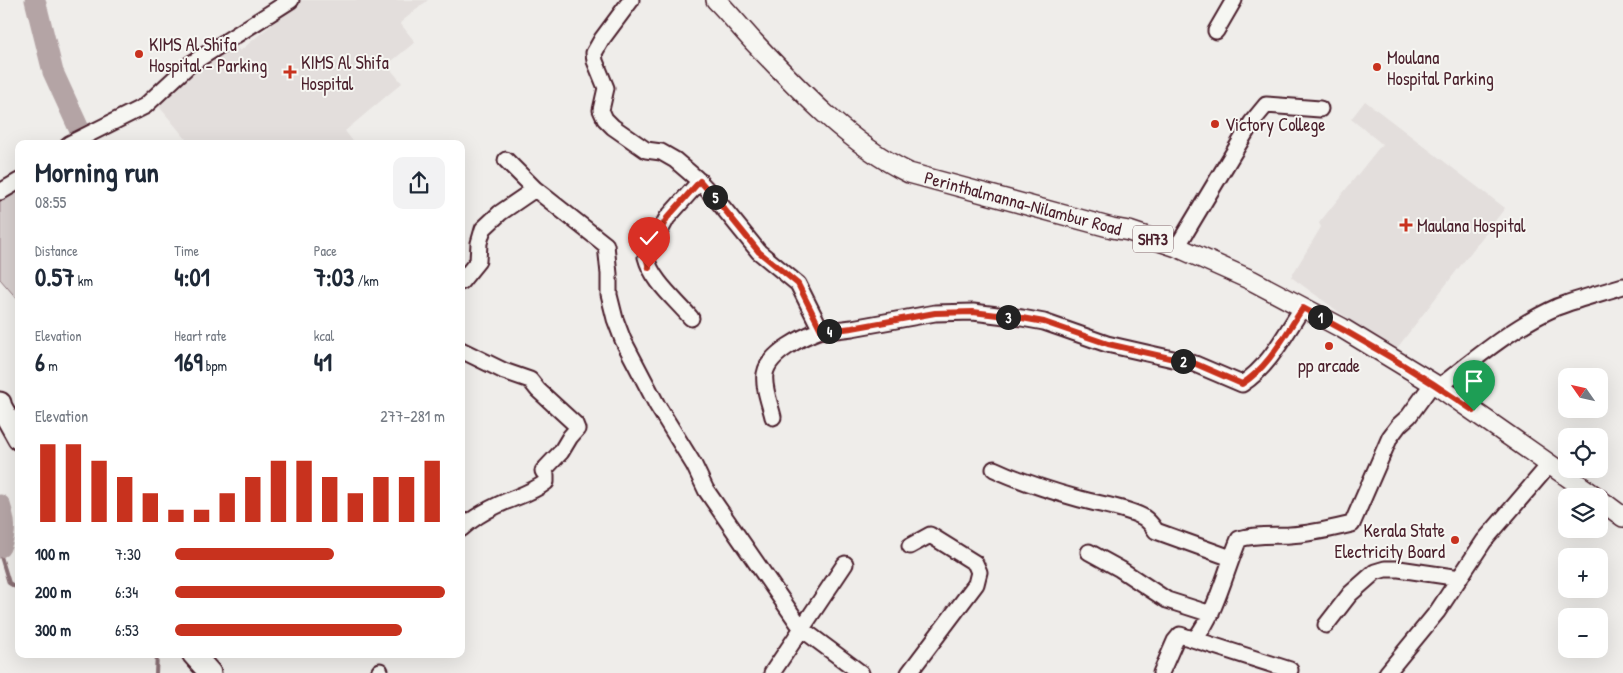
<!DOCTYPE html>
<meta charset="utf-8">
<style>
:root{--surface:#fff;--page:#f2f2f3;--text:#1f2937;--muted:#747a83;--accent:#c8321e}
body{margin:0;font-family:"Patrick Hand",sans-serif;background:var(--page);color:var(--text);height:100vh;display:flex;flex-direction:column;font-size:19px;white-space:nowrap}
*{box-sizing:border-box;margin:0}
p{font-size:16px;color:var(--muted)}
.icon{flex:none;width:28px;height:28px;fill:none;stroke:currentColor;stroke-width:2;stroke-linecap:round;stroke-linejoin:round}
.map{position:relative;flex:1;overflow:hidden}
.side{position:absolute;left:15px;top:140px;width:450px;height:518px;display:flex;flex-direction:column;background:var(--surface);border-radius:10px;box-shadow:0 5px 20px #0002}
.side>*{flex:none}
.needle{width:32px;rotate:304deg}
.tools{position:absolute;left:1558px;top:368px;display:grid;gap:10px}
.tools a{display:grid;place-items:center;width:50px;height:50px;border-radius:10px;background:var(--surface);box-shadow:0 5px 20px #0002;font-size:25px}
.pin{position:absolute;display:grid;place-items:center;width:42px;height:42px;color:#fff;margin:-51px -21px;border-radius:50% 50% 50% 0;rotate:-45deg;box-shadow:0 0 5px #0007}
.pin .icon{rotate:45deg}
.km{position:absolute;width:25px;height:25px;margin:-12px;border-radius:50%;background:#222;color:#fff;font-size:14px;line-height:25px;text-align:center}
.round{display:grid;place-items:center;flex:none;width:52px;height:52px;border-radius:10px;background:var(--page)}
.summary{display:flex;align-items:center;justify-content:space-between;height:85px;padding:0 20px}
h1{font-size:28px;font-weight:700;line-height:38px}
.stats{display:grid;grid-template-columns:repeat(3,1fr);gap:8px;height:85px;padding:5px 20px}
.stats div{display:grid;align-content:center}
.stats b{font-size:25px;font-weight:700}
.stats small{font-size:14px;font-weight:400}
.stats p{font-size:14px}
.chart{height:140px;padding:10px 20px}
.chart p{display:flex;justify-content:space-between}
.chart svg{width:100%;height:90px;margin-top:5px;stroke:var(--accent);stroke-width:6}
ul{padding:0 20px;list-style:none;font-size:16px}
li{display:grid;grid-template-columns:80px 60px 1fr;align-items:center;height:38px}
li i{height:12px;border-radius:6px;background:var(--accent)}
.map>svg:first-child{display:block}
</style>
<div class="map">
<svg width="1623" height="673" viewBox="0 0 1623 673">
<rect width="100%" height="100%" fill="#efedea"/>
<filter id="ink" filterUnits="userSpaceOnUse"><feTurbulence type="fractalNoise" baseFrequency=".02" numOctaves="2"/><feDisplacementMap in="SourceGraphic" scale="10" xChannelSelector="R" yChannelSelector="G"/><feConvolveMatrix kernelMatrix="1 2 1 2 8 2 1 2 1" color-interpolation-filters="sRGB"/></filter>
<g filter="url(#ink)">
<path fill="#e3dedc" d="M301,0H428L400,23L415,42L387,65L402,83L345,131L355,144H181L186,139L157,104L182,82L180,79L201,62L204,65L232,42L240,51Z
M1365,101L1505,208L1394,352L1291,277L1321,227L1319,223L1382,144L1351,119Z"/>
<path fill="#d7cfce" stroke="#90777c" d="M19,184V301L0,279V197Z"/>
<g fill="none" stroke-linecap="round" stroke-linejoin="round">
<path stroke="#8a6f74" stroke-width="4" d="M0,553L9,583L19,589
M156,673L157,654"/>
<path stroke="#b4a4a5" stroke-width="21" d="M35,0L53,72L86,144
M0,505C5,521 7,531 0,547"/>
<defs>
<path id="minor" d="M631,0L602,39L594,53L595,61L606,88L601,110L605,119L613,127L646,150L661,152L675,160L696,178L716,199L759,252L798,284L821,330L828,331L852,328L935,313L973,312L1022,318L1044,322L1107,344L1195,364L1242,384C1270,366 1285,334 1303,307
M1216,31L1234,0
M69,144L145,106L189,65L291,0
M506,160L535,189
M0,192L19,181
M1177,247L1252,122L1266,105L1320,109
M461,282L478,261L479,243L483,229L500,213L535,189L606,245L609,274V295L615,319L623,340L657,405L694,465L706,490L802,629L861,673
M691,318C675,299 652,281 646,257L667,218L700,181
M461,350L504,371L530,380L538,390L575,424L577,429L570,437L561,452L543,471L546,475V482C532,493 515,497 498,505C485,511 472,519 461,529
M1439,387C1476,358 1514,326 1557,307C1578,299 1601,293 1623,286
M773,417C770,404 763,387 765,374C768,353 804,336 821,330
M994,469C1022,482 1051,491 1080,499C1101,505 1124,507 1143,517C1149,521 1152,525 1156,531L1231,558
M1089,552L1120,569L1167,600L1211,614
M1326,625L1350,594L1375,572L1385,569H1399L1460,578
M1195,639C1217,611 1225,572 1239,539C1256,534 1273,536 1290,535C1311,534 1331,529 1352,524L1390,437L1399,425L1409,416L1433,383
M379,673L380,671
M772,673L845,564
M909,673L976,584L979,572L975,563L930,535L910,546
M1161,673L1175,641L1180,635L1290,670
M1387,673L1437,612L1484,541L1550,464"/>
<path id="major" d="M716,0C729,13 740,27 752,40C797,88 849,144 909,173L1112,228L1129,231L1177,247L1251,280L1342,328L1439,387L1595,496
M1599,499L1623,517"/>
<path id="highway" d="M0,403L1,407L19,439
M193,654L210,673"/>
</defs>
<use href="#minor" stroke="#4a1f2b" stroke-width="19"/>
<use href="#major" stroke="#4a1f2b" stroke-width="22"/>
<use href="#highway" stroke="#4a1f2b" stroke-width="25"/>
<use href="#minor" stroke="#f6f6f2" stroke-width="15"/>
<use href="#major" stroke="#f6f6f2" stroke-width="19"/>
<use href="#highway" stroke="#f6f6f2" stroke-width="21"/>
</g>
</g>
<g fill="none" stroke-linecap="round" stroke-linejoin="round" filter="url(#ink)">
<defs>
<path id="route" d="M649,268L646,257L667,218L700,181L716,199L759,252L798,284L821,330L828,331L852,328L935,313L973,312L1022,318L1044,322L1108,344L1196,364L1242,384C1270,366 1285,334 1303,308C1362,339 1419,373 1474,411"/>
</defs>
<use href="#route" stroke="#fff" stroke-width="10"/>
<use href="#route" stroke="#c8321e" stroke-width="6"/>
</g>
<g fill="#c8321e" stroke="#f6f6f2" stroke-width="2">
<circle cx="139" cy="54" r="5"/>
<circle cx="1377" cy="67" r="5"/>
<path d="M287.5 64.5h5v5h5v5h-5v5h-5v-5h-5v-5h5z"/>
<circle cx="1215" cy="124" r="5"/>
<path d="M1403.5 217.5h5v5h5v5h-5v5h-5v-5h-5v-5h5z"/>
<circle cx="1329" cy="346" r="5"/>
<circle cx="1455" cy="540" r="5"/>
</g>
<g text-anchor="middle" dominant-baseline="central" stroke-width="4" stroke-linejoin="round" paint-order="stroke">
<rect fill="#f6f6f2" stroke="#7e6067" stroke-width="1" x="1133" y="225.5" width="40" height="27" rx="4"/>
<g font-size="16" font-weight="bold" fill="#4a1f2b">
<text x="1153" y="239">SH73</text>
</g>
<g font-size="18" fill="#4a1f2b" stroke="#f6f6f2" text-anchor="start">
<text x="149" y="44">KIMS Al Shifa<tspan x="149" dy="21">Hospital - Parking</tspan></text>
<text x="1387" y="57">Moulana<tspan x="1387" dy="21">Hospital Parking</tspan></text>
<text x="301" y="62">KIMS Al Shifa<tspan x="301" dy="21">Hospital</tspan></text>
<text x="1225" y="124">Victory College</text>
<text x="1417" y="225">Maulana Hospital</text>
<text x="1329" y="365" text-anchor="middle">pp arcade</text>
<text x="1445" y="530" text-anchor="end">Kerala State<tspan x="1445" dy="21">Electricity Board</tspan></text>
</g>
<g font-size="18" fill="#4a1f2b" stroke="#f6f6f2">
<text transform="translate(1023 203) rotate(15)">Perinthalmanna-Nilambur Road</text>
</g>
</g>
</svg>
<div class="tools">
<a><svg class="needle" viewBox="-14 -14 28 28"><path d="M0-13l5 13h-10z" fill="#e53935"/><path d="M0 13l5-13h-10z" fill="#747a83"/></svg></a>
<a><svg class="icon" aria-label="locate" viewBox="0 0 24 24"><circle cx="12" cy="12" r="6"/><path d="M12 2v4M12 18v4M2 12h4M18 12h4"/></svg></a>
<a><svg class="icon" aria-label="layers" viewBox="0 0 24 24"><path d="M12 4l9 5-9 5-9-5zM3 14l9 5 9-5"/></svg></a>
<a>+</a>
<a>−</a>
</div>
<div class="pin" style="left:1474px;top:411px;background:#1e9e55"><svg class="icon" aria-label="arrive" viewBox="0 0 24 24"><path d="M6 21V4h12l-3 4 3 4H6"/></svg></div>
<div class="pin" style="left:649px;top:268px;background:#d93025"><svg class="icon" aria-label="check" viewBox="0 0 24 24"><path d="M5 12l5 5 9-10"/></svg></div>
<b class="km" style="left:1320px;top:317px">1</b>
<b class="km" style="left:1183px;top:361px">2</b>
<b class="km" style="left:1008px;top:317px">3</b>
<b class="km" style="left:829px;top:331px">4</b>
<b class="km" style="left:715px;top:197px">5</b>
<section class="side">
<div class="summary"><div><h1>Morning run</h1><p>08:55</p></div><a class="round"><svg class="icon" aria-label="share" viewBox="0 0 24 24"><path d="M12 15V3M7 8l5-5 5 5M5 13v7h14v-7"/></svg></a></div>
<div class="stats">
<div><p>Distance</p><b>0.57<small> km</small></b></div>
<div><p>Time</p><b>4:01</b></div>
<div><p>Pace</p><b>7:03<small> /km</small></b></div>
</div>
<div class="stats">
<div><p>Elevation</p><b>6<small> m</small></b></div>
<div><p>Heart rate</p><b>169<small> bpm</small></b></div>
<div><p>kcal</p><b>41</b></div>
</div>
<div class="chart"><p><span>Elevation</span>277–281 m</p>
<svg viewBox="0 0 160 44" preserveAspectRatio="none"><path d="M5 44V6M15 44V6M25 44V14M35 44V22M45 44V30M55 44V38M65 44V38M75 44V30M85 44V22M95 44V14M105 44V14M115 44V22M125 44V30M135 44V22M145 44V22M155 44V14"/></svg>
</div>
<ul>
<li><b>100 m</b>7:30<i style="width:59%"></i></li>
<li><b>200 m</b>6:34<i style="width:100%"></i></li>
<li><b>300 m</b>6:53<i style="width:84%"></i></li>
</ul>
</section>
</div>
